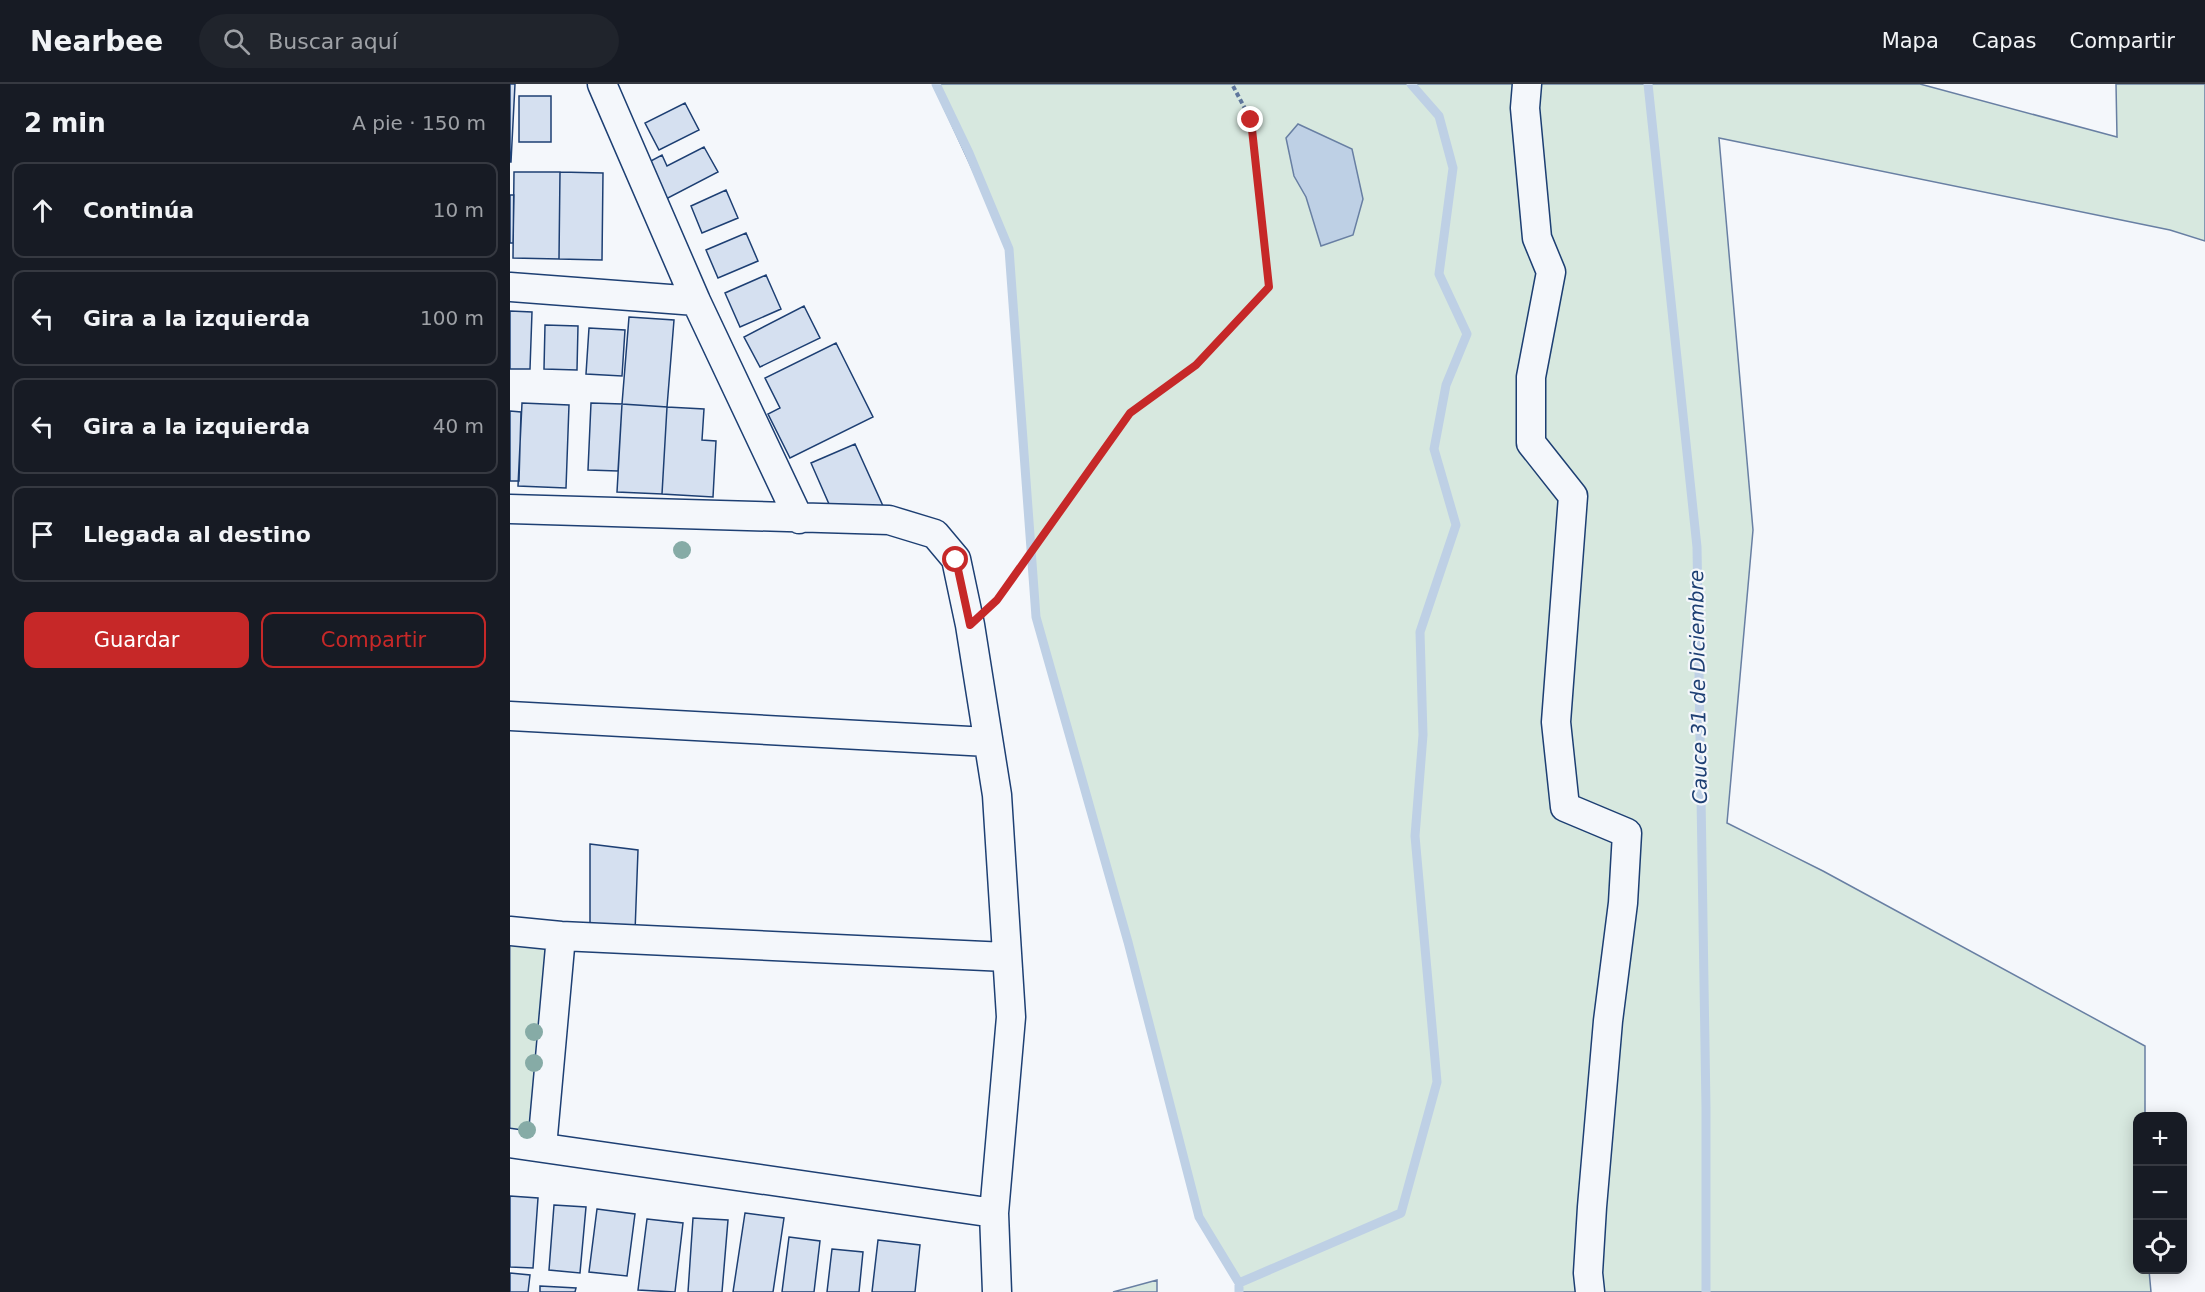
<!DOCTYPE html>
<html lang="es">
<head>
<meta charset="utf-8">
<style>
	body { margin:0; font-family:"DejaVu Sans",sans-serif; background:#20242c; color:#f1f3f6 }
	.controls { position:absolute; right:18px; bottom:18px; display:grid; overflow:hidden; border-radius:12px; box-shadow:0 3px 15px #0003 }
	.controls button { width:54px; height:54px; display:grid; place-items:center; padding:0; border:0; border-bottom:2px solid #363941; background:#171b24; color:#f1f3f6; font:30px sans-serif }
	.stop { position:absolute; width:18px; height:18px; margin:-14px; border:4px solid #c62828; border-radius:50%; background:#fff }
	.stop.end { background:#c62828; border-color:#fff; box-shadow:0 2px 6px #0008 }
	.list { margin:0; padding:0; list-style:none }
	h2 { display:flex; justify-content:space-between; align-items:center; height:78px; margin:0; padding:0 24px; font-size:26px }
	h2 small { font-size:20px; font-weight:400; color:#9ea1a6 }
	.list li { display:grid; grid-template-columns:39px 1fr auto; gap:18px; align-items:center; box-sizing:border-box; height:96px; margin:0 12px 12px; padding:0 12px; border:2px solid #363941; border-radius:12px }
	.list b { display:block; font-size:22px; white-space:nowrap }
	.list em { font-size:20px; font-style:normal; color:#9ea1a6 }
	.actions { display:flex; gap:12px; padding:18px 24px }
	.actions a { flex:1; padding:14px 0; border:2px solid #c62828; border-radius:12px; text-align:center; font-size:21px; color:#c62828 }
	.actions .main { background:#c62828; color:#fff }
	.icon { flex:none; width:33px; height:33px; fill:none; stroke:currentColor; stroke-width:2; stroke-linecap:round; stroke-linejoin:round }
	.map { position:relative; flex:none; width:1695px; height:1208px; overflow:hidden }
	header { display:flex; align-items:center; gap:36px; box-sizing:border-box; height:84px; padding:0 30px; background:#171b24; border-bottom:2px solid #363941 }
	header strong { font-size:28px }
	nav { display:flex; gap:33px; margin-inline-start:auto; font-size:21px }
	.search { width:420px; height:54px; background:#20242c; display:flex; align-items:center; gap:15px; box-sizing:border-box; padding:0 21px; border-radius:33px; color:#9ea1a6; font-size:22px }
	main { display:flex }
	aside { flex:1; background:#171b24 }
	.map>svg:first-child { display:block }
</style>
</head>
<body>
<header>
<strong>Nearbee</strong>
<div class="search"><svg class="icon" aria-label="search" viewBox="0 0 24 24"><circle cx="10" cy="10" r="6"/><path d="M15 15l6 6"/></svg>Buscar aquí</div>
<nav><a>Mapa</a><a>Capas</a><a>Compartir</a></nav>
</header>
<main>
<aside>
<h2>2 min<small>A pie · 150 m</small></h2>
<ul class="list">
<li><svg class="icon" aria-label="ahead" viewBox="0 0 24 24"><path d="M12 20V5M6 11l6-6 6 6"/></svg><div><b>Continúa</b></div><em>10 m</em></li>
<li><svg class="icon" aria-label="left" viewBox="0 0 24 24"><path d="M17 20v-9H6M10 6l-5 5 5 5"/></svg><div><b>Gira a la izquierda</b></div><em>100 m</em></li>
<li><svg class="icon" aria-label="left" viewBox="0 0 24 24"><path d="M17 20v-9H6M10 6l-5 5 5 5"/></svg><div><b>Gira a la izquierda</b></div><em>40 m</em></li>
<li><svg class="icon" aria-label="arrive" viewBox="0 0 24 24"><path d="M6 21V4h12l-3 4 3 4H6"/></svg><div><b>Llegada al destino</b></div></li>
</ul>
<div class="actions"><a class="main">Guardar</a><a>Compartir</a></div>
</aside>
<div class="map">
<svg width="1695" height="1208" viewBox="0 0 1695 1208">
	<rect width="100%" height="100%" fill="#f4f7fb"/>
	<path fill="#d7e8df" stroke="#687fa3" stroke-width="1.5" d="M423,0H1410L1607,53L1606,0H1695V157L1660,146L1209,54L1243,446L1217,739L1313,787L1635,962V1032H1628V1186H1639L1641,1208H729V1199L689,1133L618,858L526,533L499,165Z
		M0,847L51,852L32,1063L0,1059Z
		M647,1196V1208H603Z"/>
	<path fill="#bed0e5" stroke="#687fa3" stroke-width="1.5" d="M788,40L842,65L853,115L843,151L811,162L796,113L784,92L776,54Z"/>
	<g fill="none" stroke-linecap="round" stroke-linejoin="round">
		<path stroke="#bed0e5" stroke-width="9" d="M426,0L459,69L499,165L526,533L618,858L689,1133L729,1199
			M1138,0L1187,463L1196,1024V1208
			M729,1208V1199L891,1129L927,998L905,752L913,651L910,548L946,441L924,365L936,301L957,250L929,190L943,84L929,32L901,0"/>
	</g>
	<path fill="#d5e0f0" stroke="#1d3f73" stroke-width="1.5" d="M0,0H5L1,78H0Z
		M9,12H41V58H9Z
		M175,19L189,46L149,66L135,39Z
		M194,63L208,88L156,115L137,79L152,71L157,82Z
		M4,88H50L49,175L3,174Z
		M50,88L93,89L92,176L49,175Z
		M216,106L228,134L192,149L181,122Z
		M0,111H4L3,159H0Z
		M236,149L248,177L208,194L196,166Z
		M256,191L271,225L230,243L215,209Z
		M294,222L310,254L250,283L234,253Z
		M0,227L22,228L20,285H0Z
		M119,233L164,236L157,323L112,320Z
		M35,241L68,242L67,286L34,285Z
		M79,244L115,246L112,292L76,290Z
		M326,259L363,333L280,374L258,330L270,324L255,294Z
		M12,319L59,321L56,404L8,402Z
		M81,319L112,320L108,387L78,386Z
		M112,320L157,323L152,410L107,408Z
		M157,323L194,325L192,356L206,357L203,413L152,410Z
		M0,327L11,328L9,397H0Z
		M345,360L373,422L319,420L301,379Z
		M80,760L128,766L125,848L80,842Z
		M0,1112L28,1114L23,1184L0,1183Z
		M44,1121L76,1123L70,1189L39,1186Z
		M87,1125L125,1130L117,1192L79,1188Z
		M235,1129L274,1134L263,1208H223Z
		M183,1134L218,1136L212,1208H178Z
		M137,1135L173,1139L165,1208L128,1206Z
		M279,1153L310,1157L304,1208H272Z
		M368,1156L410,1161L405,1208H362Z
		M322,1165L353,1168L349,1208H317Z
		M0,1189L20,1191L18,1208H0Z
		M30,1202L66,1204L65,1208H30Z"/>
	<g fill="none" stroke-linecap="round" stroke-linejoin="round">
		<g stroke="#1d3f73" stroke-width="31">
			<path id="street" d="M92,0L186,217L289,435
				M1017,0L1015,24L1027,154L1041,188L1021,293V359L1063,412L1046,638L1055,723L1117,749L1113,819L1098,937L1082,1123L1078,1189L1080,1208
				M0,203L186,217
				M0,425L379,436L425,450L446,475L460,541L487,711L501,933L484,1129L487,1208
				M0,632L478,658
				M0,847L51,852L496,873
				M0,1059L484,1129
				M32,1063L51,852"/>
		</g>
		<path stroke="#5e769c" stroke-width="4" stroke-dasharray="4.5 3" stroke-linecap="butt" d="M485,518L620,329L686,281L759,203L741,36L722,0"/>
		<use href="#street" stroke="#f4f7fb" stroke-width="28"/>
	</g>
	<g fill="#86aba6">
		<circle cx="172" cy="466" r="9"/>
		<circle cx="24" cy="948" r="9"/>
		<circle cx="24" cy="979" r="9"/>
		<circle cx="17" cy="1046" r="9"/>
	</g>
	<g fill="none" stroke-linecap="round" stroke-linejoin="round">
		<path stroke="#c62828" stroke-width="8" d="M446,476L460,541L487,516L620,329L686,281L759,203L741,36"/>
	</g>
	<g text-anchor="middle" stroke-width="4.5" stroke-linejoin="round" paint-order="stroke">
		<g font-size="20" font-style="italic" fill="#1d3f73" stroke="#f4f7fb">
			<text transform="translate(1188 603) rotate(-91)" y="7">Cauce 31 de Diciembre</text>
		</g>
	</g>
</svg>
<div class="controls">
<button>+</button>
<button>−</button>
<button><svg class="icon" aria-label="locate" viewBox="0 0 24 24"><circle cx="12" cy="12" r="6"/><path d="M12 2v4M12 18v4M2 12h4M18 12h4"/></svg></button>
</div>
<div class="stop" style="left:446px;top:476px"></div>
<div class="stop end" style="left:741px;top:36px"></div>
</div>
</main>
</body>
</html>
